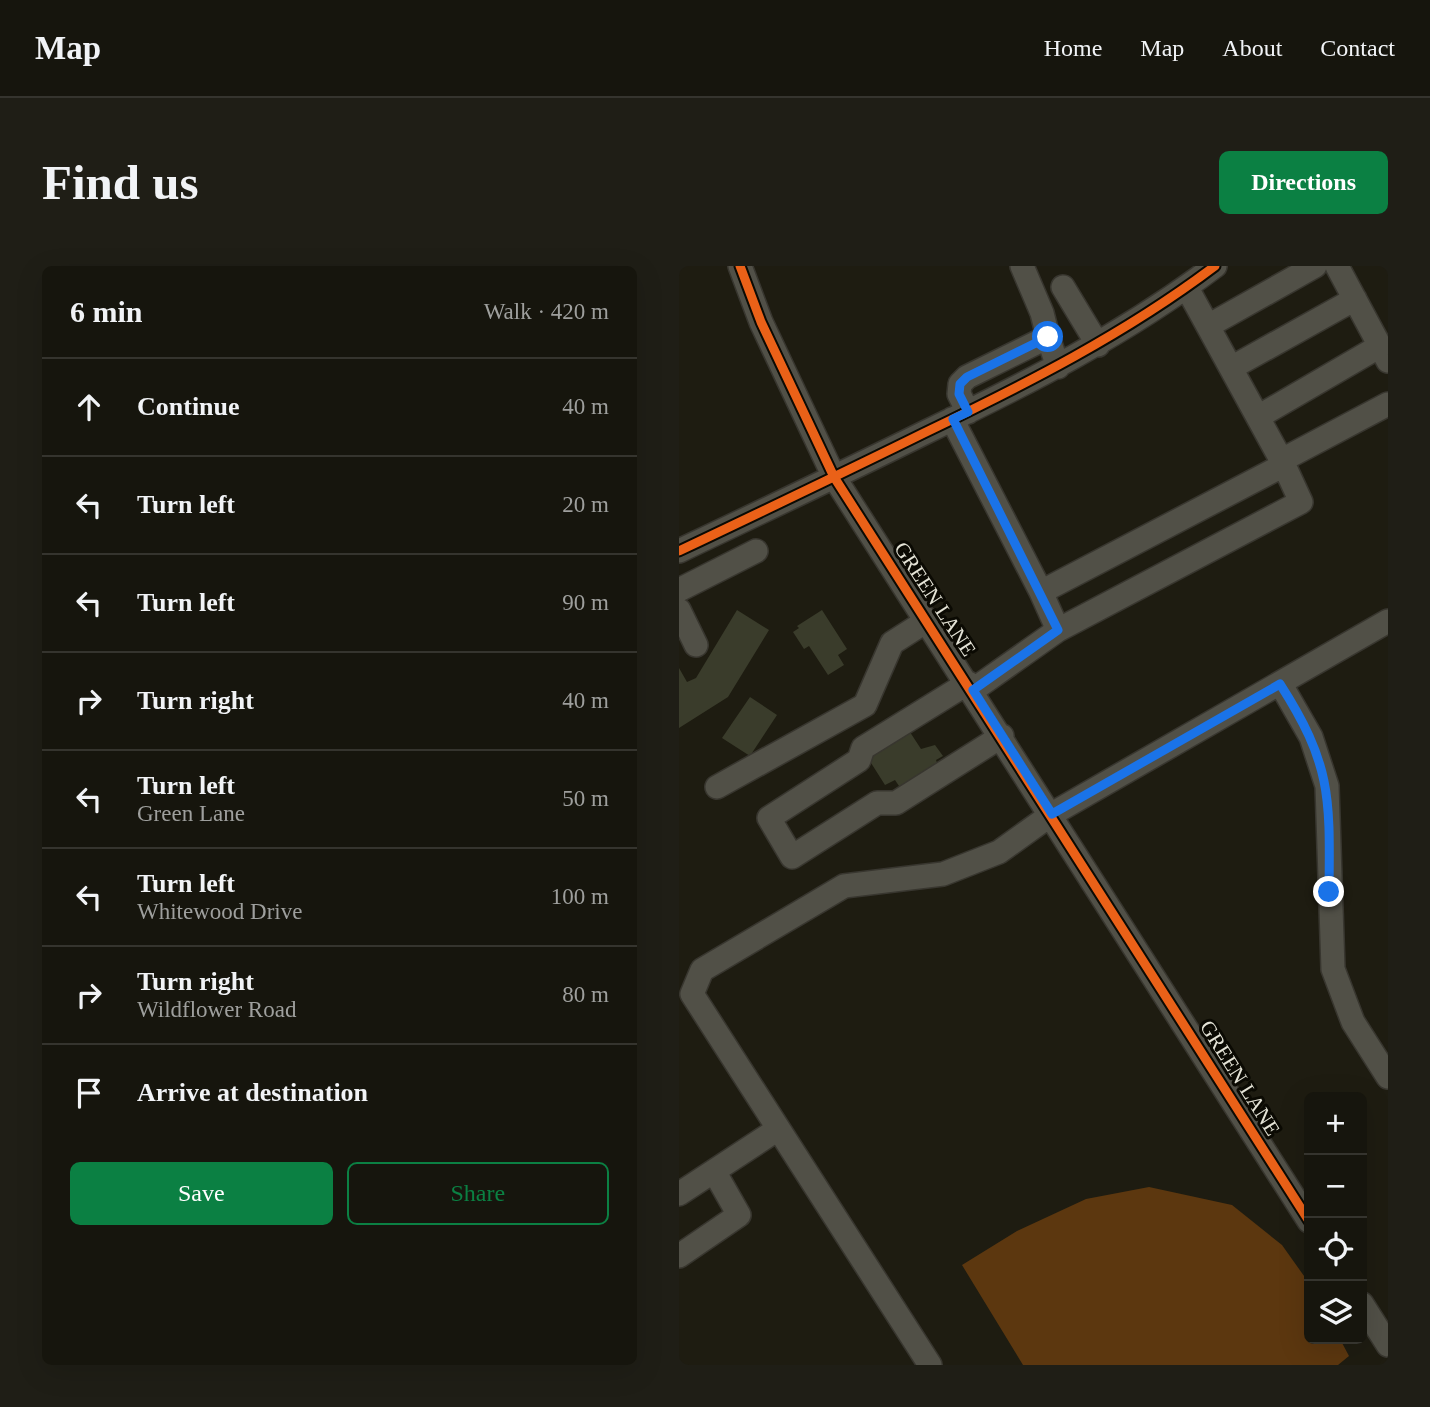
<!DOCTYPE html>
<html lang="en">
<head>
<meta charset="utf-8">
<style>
	body { margin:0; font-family:Georgia,serif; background:#1f1e16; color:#f1f3f6 }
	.controls { position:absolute; right:21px; bottom:21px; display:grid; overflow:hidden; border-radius:10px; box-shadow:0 7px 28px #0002 }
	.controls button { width:63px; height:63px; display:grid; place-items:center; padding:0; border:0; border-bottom:2px solid #35342e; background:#16150d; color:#f1f3f6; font:35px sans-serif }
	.stop { position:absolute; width:21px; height:21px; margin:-16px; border:5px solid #1a73e8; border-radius:50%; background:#fff }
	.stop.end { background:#1a73e8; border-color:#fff; box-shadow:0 2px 7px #0008 }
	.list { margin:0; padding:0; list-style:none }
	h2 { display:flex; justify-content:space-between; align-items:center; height:91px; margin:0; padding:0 28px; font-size:30px }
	h2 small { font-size:23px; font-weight:400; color:#9e9f9d }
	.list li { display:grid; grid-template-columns:46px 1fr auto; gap:21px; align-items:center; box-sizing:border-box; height:98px; padding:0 28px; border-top:2px solid #35342e }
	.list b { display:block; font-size:26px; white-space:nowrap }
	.list p { margin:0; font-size:23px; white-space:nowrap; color:#9e9f9d }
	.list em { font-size:23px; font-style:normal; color:#9e9f9d }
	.actions { display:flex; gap:14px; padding:21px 28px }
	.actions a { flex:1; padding:16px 0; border:2px solid #0b8043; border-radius:10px; text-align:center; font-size:24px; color:#0b8043 }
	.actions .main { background:#0b8043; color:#fff }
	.icon { flex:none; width:38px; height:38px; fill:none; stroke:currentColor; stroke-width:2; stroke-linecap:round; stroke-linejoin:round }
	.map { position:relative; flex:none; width:709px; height:1099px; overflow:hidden; border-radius:10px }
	header { display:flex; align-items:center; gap:42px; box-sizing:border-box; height:98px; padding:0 35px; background:#16150d; border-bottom:2px solid #35342e }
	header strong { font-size:33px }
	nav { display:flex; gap:38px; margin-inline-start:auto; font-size:24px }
	.intro { display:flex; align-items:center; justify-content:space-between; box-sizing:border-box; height:168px; padding:0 42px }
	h1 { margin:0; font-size:49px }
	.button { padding:18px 32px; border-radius:10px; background:#0b8043; color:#fff; font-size:24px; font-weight:700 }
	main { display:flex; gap:42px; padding:0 42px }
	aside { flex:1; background:#16150d; border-radius:10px; box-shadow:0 7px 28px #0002 }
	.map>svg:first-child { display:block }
</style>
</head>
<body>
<header>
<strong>Map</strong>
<nav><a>Home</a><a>Map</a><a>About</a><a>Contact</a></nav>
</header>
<div class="intro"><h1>Find us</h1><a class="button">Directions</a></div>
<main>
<aside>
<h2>6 min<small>Walk · 420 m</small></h2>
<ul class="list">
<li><svg class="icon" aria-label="ahead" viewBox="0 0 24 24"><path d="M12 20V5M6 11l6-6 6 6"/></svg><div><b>Continue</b></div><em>40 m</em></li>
<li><svg class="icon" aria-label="left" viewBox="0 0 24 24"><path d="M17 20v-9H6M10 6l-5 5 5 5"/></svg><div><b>Turn left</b></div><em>20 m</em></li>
<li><svg class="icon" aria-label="left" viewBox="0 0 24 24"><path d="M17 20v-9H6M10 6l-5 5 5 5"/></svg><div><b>Turn left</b></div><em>90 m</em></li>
<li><svg class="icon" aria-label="right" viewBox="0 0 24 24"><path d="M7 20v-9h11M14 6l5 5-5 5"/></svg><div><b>Turn right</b></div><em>40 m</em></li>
<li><svg class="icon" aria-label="left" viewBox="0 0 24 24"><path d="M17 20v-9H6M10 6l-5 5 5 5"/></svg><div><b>Turn left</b><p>Green Lane</p></div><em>50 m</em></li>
<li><svg class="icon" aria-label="left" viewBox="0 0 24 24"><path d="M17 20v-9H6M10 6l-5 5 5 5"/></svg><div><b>Turn left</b><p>Whitewood Drive</p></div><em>100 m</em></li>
<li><svg class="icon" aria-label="right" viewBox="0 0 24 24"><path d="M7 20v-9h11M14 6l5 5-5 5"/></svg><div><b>Turn right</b><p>Wildflower Road</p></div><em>80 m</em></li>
<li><svg class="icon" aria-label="arrive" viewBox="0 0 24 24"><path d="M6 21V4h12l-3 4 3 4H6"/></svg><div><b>Arrive at destination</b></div></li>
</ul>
<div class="actions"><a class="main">Save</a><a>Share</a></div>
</aside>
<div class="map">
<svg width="709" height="1099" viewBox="0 0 709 1099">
	<rect width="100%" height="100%" fill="#1e1c11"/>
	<path fill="#5c370f" d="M470,921L553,939L603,979L630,1017V1073H661L670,1090L659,1099H344L283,999L338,965L407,933Z"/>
	<path fill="#3a3c2b" d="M58,344L90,364L49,431L0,462V402L8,416L17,412Z
		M143,344L168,383L159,389L165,399L149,409L130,380L125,383L114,366L120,362L118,360Z
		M71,431L98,449L71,490L43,472Z
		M229,463L242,483L256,479L264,490L257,494L259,499L222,523L216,514L206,519L187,489Z"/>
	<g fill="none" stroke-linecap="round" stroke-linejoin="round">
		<g stroke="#38362f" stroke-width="26">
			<path id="minor" d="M61,0L82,56L155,211L630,955
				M343,0L363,47L369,71
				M658,0L709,95
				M384,21L419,79
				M529,60L636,0
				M552,102L676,33
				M289,146L280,128L281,118L288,111L369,71L379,101
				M579,151L701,80
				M273,153L362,326L605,199L508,22
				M603,194L709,138
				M0,285C82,246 164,207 245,167C347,118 446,68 536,0
				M0,324L77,285
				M362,326L379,364L622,236L605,199
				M0,344L17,379
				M289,417L184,482L180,494L90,552L113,591L198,537H217L323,470
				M601,417L632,471L648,520L654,703L674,756L709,811
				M294,424L379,364
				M38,521L186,439L213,377L249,354
				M0,928L99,863
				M0,990L60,949L35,905
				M683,1038L709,1079
				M251,1099L13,728L23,704L165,620L264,608L320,586L373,548L709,355"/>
		</g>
		<use href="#minor" stroke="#515047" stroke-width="23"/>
		<g stroke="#0b0a03" stroke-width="13">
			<path id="cycleway" d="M61,0L82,56L155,211L630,955
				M0,285C82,246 164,207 245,167C347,118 446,68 536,0"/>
		</g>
		<use href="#cycleway" stroke="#ea6118" stroke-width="9"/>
	</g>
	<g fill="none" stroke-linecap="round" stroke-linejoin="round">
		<path stroke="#1a73e8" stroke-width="9" d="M369,71L288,111L281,118L280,128L289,146L274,153L379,364L294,424L373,548L601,418C653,499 651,532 650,626"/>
	</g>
	<g text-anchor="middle" stroke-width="6" stroke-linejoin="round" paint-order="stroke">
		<g font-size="21" fill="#e5e4d7" stroke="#0b0a03">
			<text transform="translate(256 333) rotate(57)" y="7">GREEN LANE</text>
			<text transform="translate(561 812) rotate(58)" y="7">GREEN LANE</text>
		</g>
	</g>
</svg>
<div class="controls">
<button>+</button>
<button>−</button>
<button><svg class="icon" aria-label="locate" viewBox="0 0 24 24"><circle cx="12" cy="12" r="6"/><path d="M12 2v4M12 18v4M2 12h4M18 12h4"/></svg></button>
<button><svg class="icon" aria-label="layers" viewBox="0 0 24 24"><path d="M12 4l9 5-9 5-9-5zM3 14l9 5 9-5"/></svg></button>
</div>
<div class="stop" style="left:369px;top:71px"></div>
<div class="stop end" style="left:650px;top:626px"></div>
</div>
</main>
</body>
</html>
